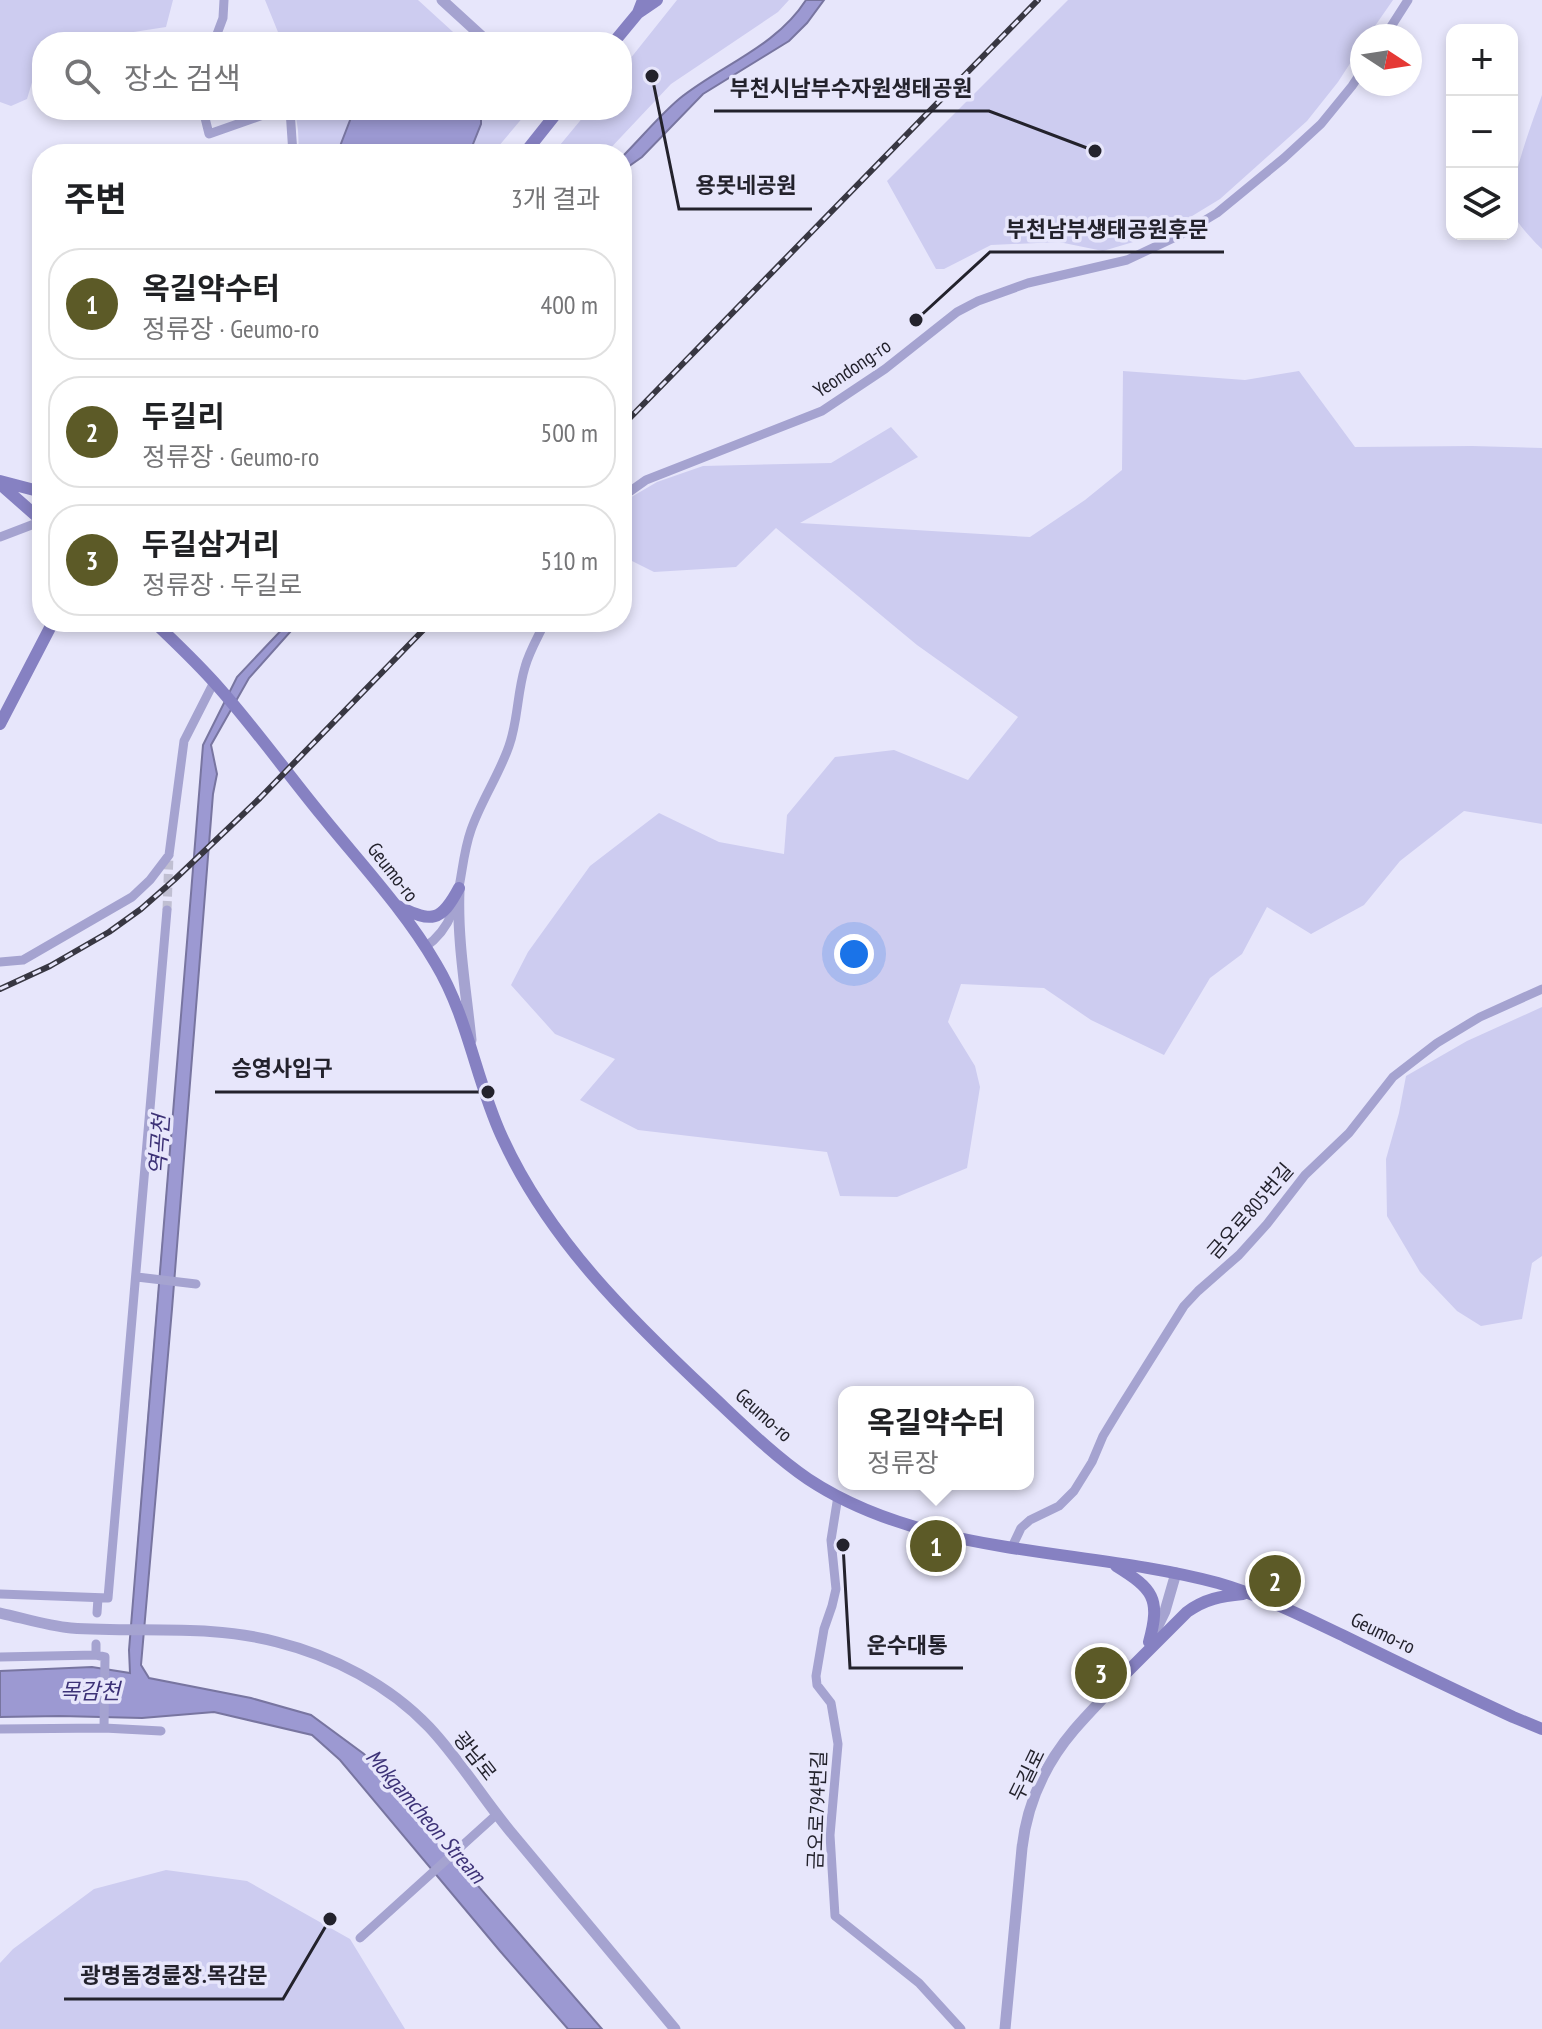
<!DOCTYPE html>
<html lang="ko">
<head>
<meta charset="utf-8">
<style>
	body { margin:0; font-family:"PT Sans Narrow","Noto Sans KR",sans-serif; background:#f6f6f6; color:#202124 }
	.controls { position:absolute; right:24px; top:24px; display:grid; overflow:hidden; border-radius:16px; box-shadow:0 4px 12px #0003 }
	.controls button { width:72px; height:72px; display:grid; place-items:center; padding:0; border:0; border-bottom:2px solid #e0e0e0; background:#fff; color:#202124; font:40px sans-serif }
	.compass { position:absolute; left:1350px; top:24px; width:72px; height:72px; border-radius:50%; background:#fff; box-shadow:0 4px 12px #0003; rotate:102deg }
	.you { position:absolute; left:854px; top:954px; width:28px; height:28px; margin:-20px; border:6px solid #fff; border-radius:50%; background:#1a73e8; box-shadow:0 0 0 12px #1a73e833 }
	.badge { display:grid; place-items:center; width:52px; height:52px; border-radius:50%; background:#5c5a27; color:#fff; font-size:26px; font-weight:700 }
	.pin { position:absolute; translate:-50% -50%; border:4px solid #fff; box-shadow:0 2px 8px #0006 }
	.popup { position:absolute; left:838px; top:1386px; width:196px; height:104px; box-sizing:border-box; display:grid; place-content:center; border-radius:16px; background:#fff; filter:drop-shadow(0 2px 6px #0005); font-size:26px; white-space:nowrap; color:#757577 }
	.popup b { font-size:30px; color:#202124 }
	.popup::after { content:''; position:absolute; left:50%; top:100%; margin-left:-16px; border:16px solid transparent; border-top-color:#fff }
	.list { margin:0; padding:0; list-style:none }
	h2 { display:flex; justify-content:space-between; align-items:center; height:104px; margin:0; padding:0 32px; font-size:34px }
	h2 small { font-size:26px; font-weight:400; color:#757577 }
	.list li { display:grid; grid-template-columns:52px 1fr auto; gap:24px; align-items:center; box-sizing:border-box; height:112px; margin:0 16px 16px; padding:0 16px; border:2px solid #e0e0e0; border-radius:32px }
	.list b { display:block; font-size:30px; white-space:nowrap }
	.list p { margin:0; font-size:26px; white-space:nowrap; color:#757577 }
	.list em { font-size:26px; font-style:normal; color:#757577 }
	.icon { flex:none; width:44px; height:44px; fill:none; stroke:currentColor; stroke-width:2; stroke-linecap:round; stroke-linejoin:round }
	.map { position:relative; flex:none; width:1542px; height:2029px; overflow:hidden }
	.search { position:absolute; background:#fff; box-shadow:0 4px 12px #0003; left:32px; top:32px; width:600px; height:88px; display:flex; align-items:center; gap:20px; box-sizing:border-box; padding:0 28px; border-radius:32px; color:#757577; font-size:30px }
	.panel { position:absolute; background:#fff; box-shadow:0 4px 12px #0003; left:32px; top:144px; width:600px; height:488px; border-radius:32px }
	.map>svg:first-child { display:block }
</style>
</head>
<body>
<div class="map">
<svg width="1542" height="2029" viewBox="0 0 1542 2029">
	<rect width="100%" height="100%" fill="#e7e6fb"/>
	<path fill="#cdccf0" d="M0,0H173L166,27L69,42H42V49L27,99L11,106L0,102Z
		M265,0H418L464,42H282Z
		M677,0H789L778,12L671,84L605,154H571L560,145L589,110H622V69Z
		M1068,0H1393L1368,36H1362V45L1338,82L1307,121L1220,199L1179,224L1140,240L1103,251L1059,242L991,245L944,269H936L887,181Z
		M1542,95V249C1534,242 1513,219 1512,210C1508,185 1533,120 1542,95Z
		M295,110H526L524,116L492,154H299L298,130Z
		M1123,371L1245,380L1299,371L1355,447L1472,446L1542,448V824L1464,811L1400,861L1364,905L1311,934L1267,907L1242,954L1210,978L1164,1055L1091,1020L1044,988L961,984L948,1022L975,1066L980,1087L967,1168L897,1197L840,1196L827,1152L638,1130L580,1100L615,1059L555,1034L511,985L528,952L590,866L659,813L719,842L784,854L787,815L835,757L894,750L968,780L1018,717L917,645L776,528L736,567L654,572L622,556V505L628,499L657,482L703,466L831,463L891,427L918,457L800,523L1030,537L1085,500L1122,470Z
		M1542,1007V1256L1532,1263L1522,1319L1481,1326L1457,1311L1420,1272L1387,1216L1386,1159L1399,1113L1406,1076L1467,1041Z
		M166,1870L247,1881L350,1939L405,2029H0V1963L13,1949L94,1889Z"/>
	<path fill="#9c99d2" stroke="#7875a0" stroke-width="2" d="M806,0H824L807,23L789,41L703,94L642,157L622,171V157C641,138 659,116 679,99C721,65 776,47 806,0Z
		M354,110H481V124L469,154H337Z
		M289,622H299L249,678L211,745L217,774L213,794L172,1309L141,1665L149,1678L251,1698L311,1715L364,1754L602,2029H568L500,1951L340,1760L312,1735L214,1712L142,1718L60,1716L0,1717V1671L92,1667L130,1673L129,1650C152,1349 179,1047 203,745L237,677Z"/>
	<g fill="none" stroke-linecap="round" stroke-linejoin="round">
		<path stroke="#c0bfd2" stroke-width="9" stroke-dasharray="9 4.5" stroke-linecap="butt" d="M167,910L169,855"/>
		<path stroke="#a5a3d0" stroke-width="9" d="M1385,36L1408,0
			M214,42L223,18L224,0
			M203,110L209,134L277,110
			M290,110L293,154
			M622,497L646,480L822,411L885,369L957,312L978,301L1028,283L1127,260L1182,234L1217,213L1284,158L1321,124L1352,86L1362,71
			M0,537L42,521
			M425,947C466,919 456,872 471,830C481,801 499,775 509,746C518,721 517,693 525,667C529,652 538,637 545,622
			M0,962L23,960L132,897L150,880L169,855L184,741L214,682
			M137,1277L196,1284
			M838,1496L831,1540L836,1589L832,1606L824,1629L816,1676L817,1685L831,1703L838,1744L830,1835L835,1916L919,1983L961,2029
			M1012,1547L1021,1528L1030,1520L1059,1506L1074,1491L1092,1462L1103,1436L1120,1408L1184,1306L1198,1291L1239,1255L1267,1224L1305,1175L1349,1133L1393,1077L1437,1043L1480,1017L1542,989
			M0,1594L108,1598L167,910
			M97,1613L98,1598
			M96,1644V1655L105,1657L104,1728
			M0,1657L96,1655
			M0,1729L104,1728L161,1731
			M360,1938L496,1815"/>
		<path stroke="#a5a3d0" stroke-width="11" d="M442,0L488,42
			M459,890C457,940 466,990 471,1040
			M0,1613C23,1618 48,1626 71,1628C139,1633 211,1624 277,1642C333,1656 389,1685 429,1727C461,1761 485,1802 515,1837C568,1901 621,1965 675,2029
			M1153,1636L1165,1611L1176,1573
			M1005,2029L1022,1848C1027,1804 1045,1764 1074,1730C1092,1709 1111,1691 1129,1670"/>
		<path stroke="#8681c2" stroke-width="12" d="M638,13L657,0
			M614,42L638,13L643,0
			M524,154L559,110
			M0,481L42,492
			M0,484L42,521
			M154,622C174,641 194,660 213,681C252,724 286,772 323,817C362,865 405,911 436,964C468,1017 476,1081 502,1137C549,1240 629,1318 710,1394C741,1423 773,1455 808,1479C927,1558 1084,1547 1218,1583C1263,1596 1304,1617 1346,1637C1401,1664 1457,1691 1513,1717L1542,1729
			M0,724L53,622
			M398,906C432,923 441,922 459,888
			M1116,1566C1153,1589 1161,1598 1149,1642
			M1124,1675L1187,1612C1205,1599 1221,1596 1243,1594"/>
		<g stroke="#383742" stroke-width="6">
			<path id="rail" d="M622,426L1038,0
				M0,989L50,966L109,932L141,909L174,880L260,798L431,622"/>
		</g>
		<use href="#rail" stroke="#e7e6fb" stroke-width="3" stroke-dasharray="9" stroke-linecap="butt"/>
	</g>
	<g text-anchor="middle" stroke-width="7" stroke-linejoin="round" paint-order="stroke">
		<g font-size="20" fill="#23222c" stroke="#e7e6fb">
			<text transform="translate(852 368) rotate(-34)" y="7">Yeondong-ro</text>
			<text transform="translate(393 872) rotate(52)" y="7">Geumo-ro</text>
			<text transform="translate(1250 1211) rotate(-49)" y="7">금오로805번길</text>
			<text transform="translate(764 1415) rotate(42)" y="7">Geumo-ro</text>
			<text transform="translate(1383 1633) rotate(26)" y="7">Geumo-ro</text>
			<text transform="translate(475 1756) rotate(52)" y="7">광남로</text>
			<text transform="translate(1027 1775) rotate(-64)" y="7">두길로</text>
			<text transform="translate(817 1810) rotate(-88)" y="7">금오로794번길</text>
		</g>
		<g font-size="22" font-style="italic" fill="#3d3277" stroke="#e7e6fb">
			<text transform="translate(159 1145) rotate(-86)" y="8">역곡천</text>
			<text x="90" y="1699">목감천</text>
			<text transform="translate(426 1816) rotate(49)" y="8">Mokgamcheon Stream</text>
		</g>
	</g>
	<path fill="none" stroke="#23222c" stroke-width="3" d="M1095 151L989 111H714M652 76L679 209H812M916 320L990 252H1224M488 1092L348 1092H215M843 1545L850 1668H963M330 1919L283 1999H64"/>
	<g fill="#23222c" stroke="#e7e6fb" stroke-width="3">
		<circle cx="1095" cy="151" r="8"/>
		<circle cx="652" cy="76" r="8"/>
		<circle cx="916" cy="320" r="8"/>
		<circle cx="488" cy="1092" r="8"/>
		<circle cx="843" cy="1545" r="8"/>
		<circle cx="330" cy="1919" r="8"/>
	</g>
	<g font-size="22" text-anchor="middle" font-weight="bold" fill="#23222c" stroke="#e7e6fb" stroke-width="7" stroke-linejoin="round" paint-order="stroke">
		<text x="851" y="96">부천시남부수자원생태공원</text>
		<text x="746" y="193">용못네공원</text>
		<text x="1107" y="237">부천남부생태공원후문</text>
		<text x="282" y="1076">승영사입구</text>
		<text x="907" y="1653">운수대통</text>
		<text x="174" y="1983">광명돔경륜장.목감문</text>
	</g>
</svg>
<div class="controls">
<button>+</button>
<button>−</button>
<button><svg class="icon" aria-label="layers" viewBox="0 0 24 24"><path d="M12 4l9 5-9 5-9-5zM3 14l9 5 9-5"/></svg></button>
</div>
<svg class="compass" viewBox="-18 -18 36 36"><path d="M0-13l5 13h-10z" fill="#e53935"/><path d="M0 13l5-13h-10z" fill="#757577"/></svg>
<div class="you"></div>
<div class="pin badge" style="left:936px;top:1546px">1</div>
<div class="popup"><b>옥길약수터</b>정류장</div>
<div class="pin badge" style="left:1275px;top:1581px">2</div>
<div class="pin badge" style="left:1101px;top:1673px">3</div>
<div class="search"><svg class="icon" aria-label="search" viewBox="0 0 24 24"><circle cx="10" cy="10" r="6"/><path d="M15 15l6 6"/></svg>장소 검색</div>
<section class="panel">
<h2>주변<small>3개 결과</small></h2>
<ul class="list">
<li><span class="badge">1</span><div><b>옥길약수터</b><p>정류장 · Geumo-ro</p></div><em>400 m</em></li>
<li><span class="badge">2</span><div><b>두길리</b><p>정류장 · Geumo-ro</p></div><em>500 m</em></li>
<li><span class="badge">3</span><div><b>두길삼거리</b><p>정류장 · 두길로</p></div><em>510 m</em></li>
</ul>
</section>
</div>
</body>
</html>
